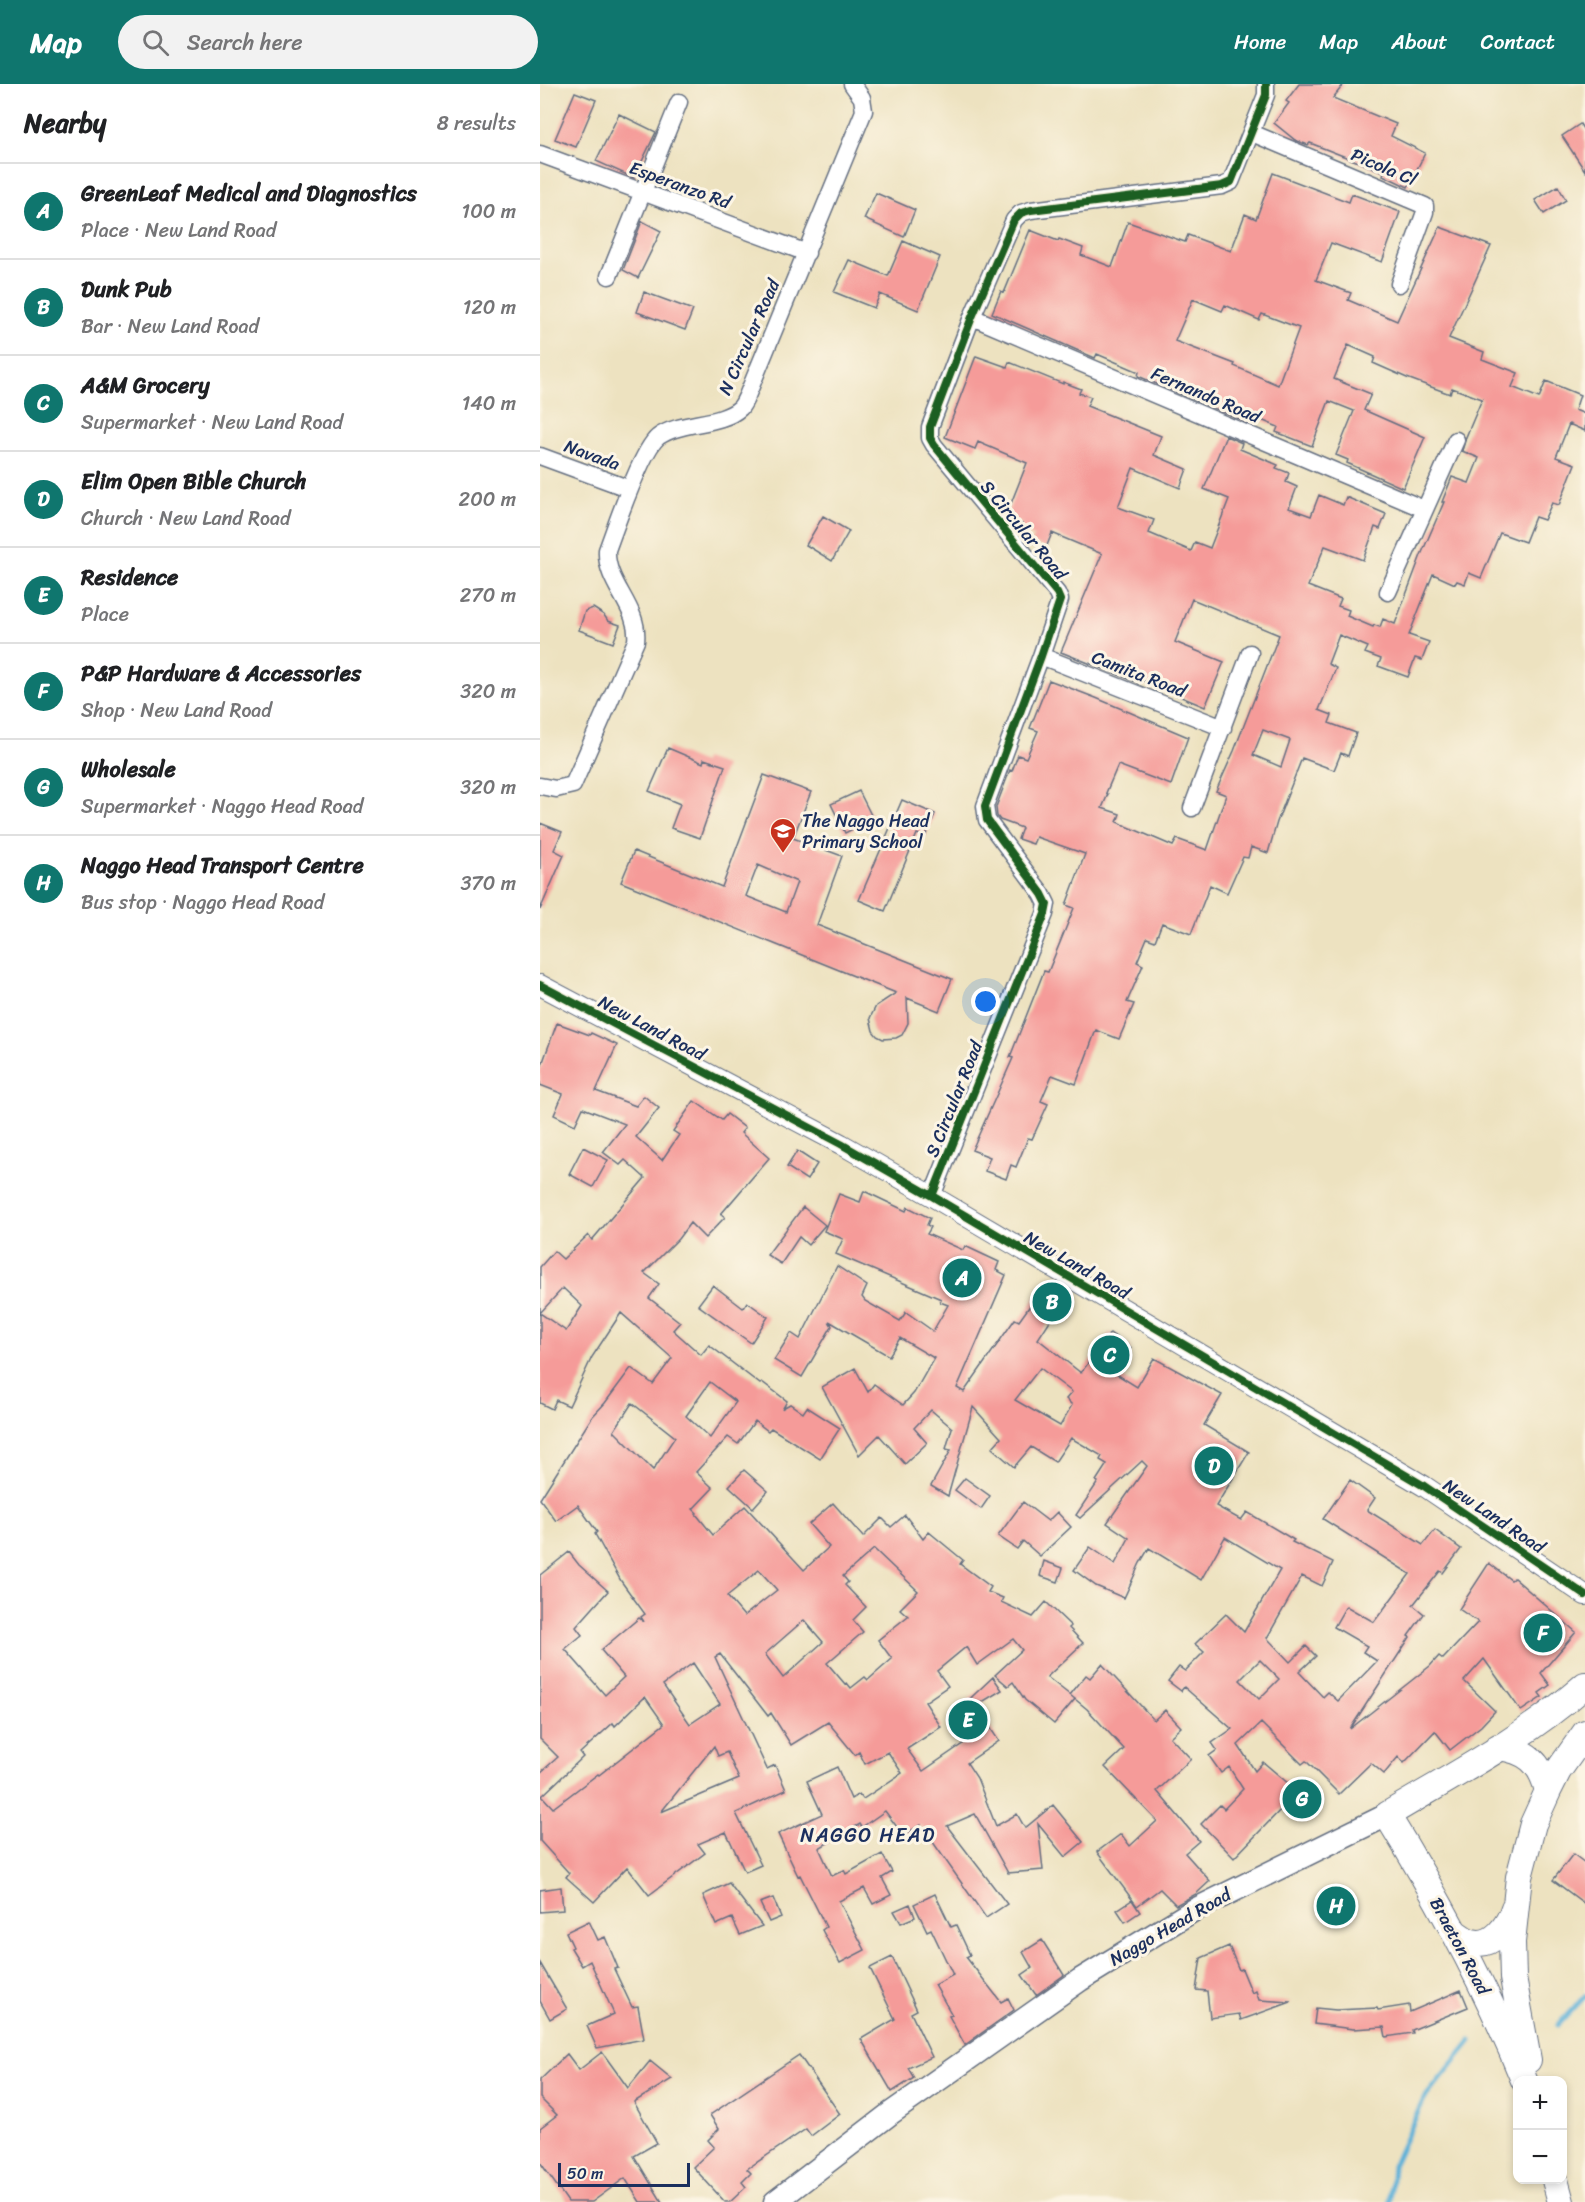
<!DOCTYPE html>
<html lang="en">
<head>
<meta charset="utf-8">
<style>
	body { margin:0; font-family:Sriracha,sans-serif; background:#f2f2f2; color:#202124 }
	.controls { position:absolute; right:18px; bottom:18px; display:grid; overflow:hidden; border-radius:12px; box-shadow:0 3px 9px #0003 }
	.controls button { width:54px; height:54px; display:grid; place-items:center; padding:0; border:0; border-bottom:2px solid #e0e0e0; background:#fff; color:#202124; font:30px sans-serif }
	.scale { position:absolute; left:18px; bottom:15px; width:132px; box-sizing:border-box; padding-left:6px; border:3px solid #1b2f5e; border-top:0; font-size:16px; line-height:21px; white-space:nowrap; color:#1b2f5e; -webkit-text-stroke:4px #fcf5e5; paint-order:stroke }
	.you { position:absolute; left:446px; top:918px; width:21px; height:21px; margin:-15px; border:4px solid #fff; border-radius:50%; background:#1a73e8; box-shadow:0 0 0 9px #1a73e833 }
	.badge { display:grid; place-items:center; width:39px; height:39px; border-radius:50%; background:#0f766e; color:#fff; font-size:20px; font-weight:700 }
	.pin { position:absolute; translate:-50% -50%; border:3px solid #fff; box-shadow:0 2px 6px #0006 }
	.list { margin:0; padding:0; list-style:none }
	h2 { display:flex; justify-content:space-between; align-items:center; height:78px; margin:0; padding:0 24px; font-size:26px }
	h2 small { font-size:20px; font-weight:400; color:#757577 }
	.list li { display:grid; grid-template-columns:39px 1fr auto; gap:18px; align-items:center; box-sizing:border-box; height:96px; padding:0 24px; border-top:2px solid #e0e0e0 }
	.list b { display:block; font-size:22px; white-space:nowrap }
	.list p { margin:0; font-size:20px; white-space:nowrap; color:#757577 }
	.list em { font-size:20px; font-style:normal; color:#757577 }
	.icon { flex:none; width:33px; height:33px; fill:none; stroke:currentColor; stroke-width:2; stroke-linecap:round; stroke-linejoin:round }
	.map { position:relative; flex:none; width:1045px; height:2118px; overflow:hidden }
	header { display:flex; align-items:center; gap:36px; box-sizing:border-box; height:84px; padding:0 30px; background:#0f766e; color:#fff }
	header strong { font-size:28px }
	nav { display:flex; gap:33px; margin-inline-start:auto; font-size:21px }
	.search { width:420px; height:54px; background:#f2f2f2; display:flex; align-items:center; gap:15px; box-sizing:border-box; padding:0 21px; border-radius:33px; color:#757577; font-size:22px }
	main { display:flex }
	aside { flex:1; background:#fff }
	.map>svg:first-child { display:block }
</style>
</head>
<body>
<header>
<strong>Map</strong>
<div class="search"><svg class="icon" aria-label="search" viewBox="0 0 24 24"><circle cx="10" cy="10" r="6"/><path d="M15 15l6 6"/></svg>Search here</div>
<nav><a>Home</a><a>Map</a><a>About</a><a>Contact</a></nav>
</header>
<main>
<aside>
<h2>Nearby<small>8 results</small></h2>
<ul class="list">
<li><span class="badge">A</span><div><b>GreenLeaf Medical and Diagnostics</b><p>Place · New Land Road</p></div><em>100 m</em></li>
<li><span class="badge">B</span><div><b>Dunk Pub</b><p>Bar · New Land Road</p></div><em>120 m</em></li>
<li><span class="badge">C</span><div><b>A&amp;M Grocery</b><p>Supermarket · New Land Road</p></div><em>140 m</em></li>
<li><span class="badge">D</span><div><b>Elim Open Bible Church</b><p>Church · New Land Road</p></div><em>200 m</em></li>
<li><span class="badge">E</span><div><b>Residence</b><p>Place</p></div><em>270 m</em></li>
<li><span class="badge">F</span><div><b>P&amp;P Hardware &amp; Accessories</b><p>Shop · New Land Road</p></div><em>320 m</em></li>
<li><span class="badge">G</span><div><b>Wholesale</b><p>Supermarket · Naggo Head Road</p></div><em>320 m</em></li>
<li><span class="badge">H</span><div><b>Naggo Head Transport Centre</b><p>Bus stop · Naggo Head Road</p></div><em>370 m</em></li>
</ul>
</aside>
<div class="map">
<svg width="1045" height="2118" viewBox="0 0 1045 2118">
	<rect width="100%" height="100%" fill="#fcf5e5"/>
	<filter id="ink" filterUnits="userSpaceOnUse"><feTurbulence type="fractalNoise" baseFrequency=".0167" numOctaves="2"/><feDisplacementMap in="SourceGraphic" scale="12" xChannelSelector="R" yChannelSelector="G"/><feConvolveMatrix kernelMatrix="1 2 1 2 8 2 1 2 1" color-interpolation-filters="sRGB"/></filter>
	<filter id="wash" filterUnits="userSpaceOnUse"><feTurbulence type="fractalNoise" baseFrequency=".008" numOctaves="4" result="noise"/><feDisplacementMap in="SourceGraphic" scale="24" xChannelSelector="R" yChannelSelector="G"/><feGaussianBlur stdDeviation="1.35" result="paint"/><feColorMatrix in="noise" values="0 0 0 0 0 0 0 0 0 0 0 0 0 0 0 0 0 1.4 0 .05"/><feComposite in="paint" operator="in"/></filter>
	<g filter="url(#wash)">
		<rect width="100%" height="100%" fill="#ede2c0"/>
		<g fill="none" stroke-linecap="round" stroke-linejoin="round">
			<path stroke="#5cb1d8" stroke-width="5" d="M1018,1941L1045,1912
				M850,2118L853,2082L884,2015L931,1957"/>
		</g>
		<g id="blocks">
			<path fill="#f59b99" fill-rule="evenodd" d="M759,0H804L793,14L856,40L851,52L885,69L868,103L843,91L844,88L770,59L768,61L755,56L734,39L749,19L746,17Z
				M35,8L56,16L36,63L15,55Z
				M79,30L116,48L94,94L56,77Z
				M1040,40L1045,48V87L1022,52Z
				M733,89L809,118L812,110L860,128L842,178L791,159L776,196L811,209L808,216L857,237L900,143L951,162L909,254L944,268L942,275L978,289L972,303L999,314L1006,297L1040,311L1035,326L1045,330V347L1029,340L1016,373L1035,380L1019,421L1012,419L1004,436L995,433L985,458L960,449L941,494L929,489L925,500L917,497L915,500L893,490L869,551L889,558L882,576L875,574L868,593L838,582L841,575L825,569L828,563L799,551L788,580L796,584L779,626L792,631L789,639L816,649L808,672L801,669L794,686L762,674L737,738L728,769L711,763L708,774L703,773L687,809L670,801L651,850L622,839L615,857L607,854L597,878L603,881L587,918L594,920L579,955L556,946L536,1000L512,991L501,1017L508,1020L492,1055L488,1054L476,1083L471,1081L466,1095L445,1087L450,1073L432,1066L473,974L470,973L504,887L508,888L534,824L526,821L545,770L496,753L493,760L478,755L482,744L460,736L457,732L456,723L470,686L472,687L478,671L486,674L498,647L490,644L509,596L556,614L648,653L631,701L578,681L566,709L568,710L562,724L580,730L577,738L633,762L637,755L667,766L686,711L676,707L694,667L739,551L652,515L635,558L684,578L665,623L601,596L599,599L521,568L562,470L512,449L506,464L492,458L494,452L480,446L482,440L466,432L487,379L438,358L435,365L405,353L436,272L467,283L469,278L523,300V298L541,305L539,309L551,313L547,322L621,352L614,371L647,385L640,404L593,384L578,423L614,436L609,449L651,467L655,458L670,464L689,415L664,405L686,352L702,359L700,365L738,381L736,384L749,389L746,398L757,403L749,424L771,432L779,411L803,421L806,413L846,430L840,445L835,443L823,476L785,462L768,502L801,515L798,522L809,526L807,532L833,543L834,541L840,543L843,535L855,540L881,471L904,418H902L912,393L929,399L939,374L922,367L926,353L942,315L912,304L910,310L867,294L833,279L835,273L808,261L794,295L831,310L824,326L885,353L863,404L807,379L808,376L796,371L814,327L789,317L772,362L736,348L738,343L714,333L711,340L598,292L599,288L557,270L555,274L452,229L461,207L464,209L490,146L518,157L519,155L543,164L541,171L572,183L588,138L645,158L648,151L691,167L705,130L716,135ZM653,215L682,227L685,221L719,236L722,230L759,244L738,301L694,282L695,280L635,257ZM723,646L750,656L741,683L713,671Z
				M1018,102L1026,116L1004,130L995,116Z
				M336,109L375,126L364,153L324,135Z
				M102,137L121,147L98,194L83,186Z
				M363,157L400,173L378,226L340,210L334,224L294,208L309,176L348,192Z
				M104,208L153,226L145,246L97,228Z
				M283,432L309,447L292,477L266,461Z
				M53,524L64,531L68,537L80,541L73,559L39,546L45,527Z
				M128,664L163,679L164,675L185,682L160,754L131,744L140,720L109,707Z
				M224,691L271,708L253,754L302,772L277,841L412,895L399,927L367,914L368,939L362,951L356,954L343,955L337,952L333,947L330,934L336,922L356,909L81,798L94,767L182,803ZM218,781L257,798L246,828L206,812Z
				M319,707L333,735L305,749L291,720Z
				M362,716L395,730L385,753L377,750L345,827L319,816Z
				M0,739L22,748L14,766L24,771L0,826Z
				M17,939L50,951L51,949L77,961L56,1007L96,1022L104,1012L119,1024L96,1053L122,1076L139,1051L133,1047L154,1017L182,1036L187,1030L205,1044L201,1049L229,1074L181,1130L185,1133L165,1154L150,1139L138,1155L104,1189L119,1200L109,1214L140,1238L133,1246L161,1271L169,1261L220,1300L222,1298L247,1317L243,1324L250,1320L263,1329L267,1323L300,1344L280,1375L231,1344L228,1347L215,1337L198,1360L188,1353L156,1388L173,1404L153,1425L157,1429L156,1430L173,1451L205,1422L264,1486L289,1463L269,1440L293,1419L323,1453L342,1434L351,1443L365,1431L383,1455L389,1448L423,1476L420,1480L451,1503L448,1508L463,1514L461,1518L493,1533L506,1518L531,1542L529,1544L543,1559L507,1593L535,1615L514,1640L485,1616L473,1598L468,1602L455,1591L482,1566L473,1555L437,1581L426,1563L397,1587L408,1602L385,1618L401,1643L367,1665L383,1687L449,1642L459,1657L427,1679L437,1694L456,1742L477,1730L485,1744L513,1721L543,1758L525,1773L498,1740L503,1786L468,1789L435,1730L407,1742L467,1820L446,1834L381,1741L363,1751L345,1727L322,1743L320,1740L279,1764L292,1792L304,1786L306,1790L342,1770L352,1788L342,1794L351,1811L333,1820L324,1804L299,1817L325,1866L300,1879L282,1846L286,1843L260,1791L258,1792L238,1750L282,1730L267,1697L297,1683L311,1715L319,1710L323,1715L362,1689L348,1668L325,1680L319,1668L315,1671L288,1638L251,1661L231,1629L228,1632L180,1570L175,1573L227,1685L235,1681L246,1706L196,1729L221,1781L205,1788L186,1748L158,1760L165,1769L109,1811L87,1783L54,1818L26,1793L29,1789L0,1757V1689L18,1673L0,1655V1491L29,1468L39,1481L68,1507L36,1543L42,1551L25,1565L65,1611L84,1593L61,1566L99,1534L104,1538L101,1533L105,1530L81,1497L55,1450L57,1448L38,1421L16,1437L0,1415L52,1333L65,1319L91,1284L113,1300L132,1274L81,1229L52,1273L29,1322L16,1316L12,1325L0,1319V1183L14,1167L23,1175L48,1151L52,1156L105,1094L85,1076L80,1081L63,1068L85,1040L43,1024L35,1041L14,1031L23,1010L0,1001V986ZM23,1204L42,1222L26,1247L0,1229ZM170,1298L196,1318L170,1354L146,1332ZM92,1319L135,1353L113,1386L74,1347ZM334,1465L378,1507L360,1525L368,1532L338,1556L352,1575L328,1596L325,1593L311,1604L307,1599L305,1600L287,1579L323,1548L313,1536L326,1523L305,1501L308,1498L303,1492ZM219,1486L237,1506L204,1532L187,1512ZM264,1536L283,1558L243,1594L225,1570ZM153,1579L180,1620L150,1640L123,1601ZM105,1613L124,1640L59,1691L58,1690L13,1724L2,1712L43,1673L40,1669L73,1639L75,1642ZM174,1662L178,1672L187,1668L199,1695L121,1728Z
				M43,1063L68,1076L53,1103L29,1090Z
				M257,1067L277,1080L267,1096L247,1083Z
				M324,1107L366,1127L368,1123L390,1134L387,1141L391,1143L387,1150L423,1166L425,1162L459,1178L456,1186L466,1191L417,1304L424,1308L475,1235L479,1237L504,1202L524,1215L498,1255L541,1289L570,1249L591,1264L573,1288L597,1303L614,1274L682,1311L664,1341L709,1368L676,1422L701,1436L707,1428L754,1456L752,1458L793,1478L782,1502L762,1492L727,1554L750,1578L766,1562L776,1572L759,1588L783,1613L788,1608L798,1617L837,1577L823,1568L827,1562L794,1543L806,1522L834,1538L870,1490L783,1435L810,1396L835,1414L827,1426L883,1461L895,1446L921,1465L903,1489L900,1487L873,1521L884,1530L868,1552L870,1553L810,1645L890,1582L899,1572L903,1575L938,1538L919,1525L949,1479L971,1496L974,1494L1036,1548L1001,1589L1010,1601L999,1609L1002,1613L981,1627L944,1575L924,1597L955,1627L941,1642L910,1666L895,1647L864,1679L858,1673L844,1690L831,1679L799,1710L766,1677L762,1680L721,1639L698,1661L715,1687L723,1678L776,1723L766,1735L747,1719L694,1774L661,1740L680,1721L684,1725L703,1705L689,1683L681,1689L669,1672L677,1666L672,1659L692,1645L644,1603L641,1607L628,1597L639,1583L645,1587L664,1568L655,1560L686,1530L704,1548L740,1486L685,1453L661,1496L609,1464L600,1479L584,1514L556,1502L534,1486L550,1463L575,1480L589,1454L567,1439L607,1382L602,1377L540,1434L536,1431L558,1398L556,1397L567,1380L560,1376L562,1372L531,1354L515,1378L491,1363L474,1383L452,1364L461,1354L433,1323L408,1412L391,1402L411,1366L406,1365L412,1344L391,1326L374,1344L387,1359L365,1380L339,1351L319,1371L282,1303L315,1284L328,1308L334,1300L363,1321L374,1309L394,1274L360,1254L349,1272L289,1237L292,1242L262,1293L234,1276L251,1249L260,1255L297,1182L327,1202L322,1213L325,1217L360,1237L366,1228L393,1247L408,1221L400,1218L401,1215L296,1170L303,1155L284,1147L299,1110L320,1118ZM500,1284L532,1308L526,1315L532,1321L520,1342L475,1316ZM720,1576L739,1595L719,1615L700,1596Z
				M263,1123L285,1141L268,1161L259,1153L241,1180L227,1171Z
				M173,1201L203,1224L207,1218L228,1233L211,1259L158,1221Z
				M204,1386L228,1407L213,1424L189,1402Z
				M425,1394L450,1412L441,1425L415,1406Z
				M483,1418L508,1437L517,1428L531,1443L500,1472L483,1457L477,1465L458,1452Z
				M504,1477L523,1484L518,1498L500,1492Z
				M562,1580L614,1636L625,1626L641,1643L630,1653L651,1675L617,1707L659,1757L645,1769L670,1797L656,1810L636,1821L620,1805L597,1822L557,1768L581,1750L590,1762L617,1737L565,1683L584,1665L547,1625L530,1611L546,1591L550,1594Z
				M453,1593L462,1606L424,1629L420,1624Z
				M1033,1770L1045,1779V1820L1013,1796Z
				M189,1799L222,1842L200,1851L192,1834L176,1841L163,1811Z
				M21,1803L23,1826L0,1828V1806Z
				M395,1810L411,1843L416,1841L430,1871L426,1873L461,1918L468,1914L474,1926L425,1961L409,1932L412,1931L395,1901L413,1891L391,1845L387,1847L374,1820Z
				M233,1814L241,1833L229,1838L220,1819Z
				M592,1816L600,1828L585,1838L577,1826Z
				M370,1820L375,1833L361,1839L354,1827Z
				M49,1837L58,1856L65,1853L78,1884L74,1885L92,1923L98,1922L104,1955L57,1964L47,1942L74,1930L50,1877L42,1882L31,1864L33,1863L26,1848Z
				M502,1856L524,1891L496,1911L482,1891L492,1884L483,1868Z
				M689,1862L699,1886L702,1885L712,1909L716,1907L719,1916L751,1918L701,1936L699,1930L670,1934L667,1907L656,1906L661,1874Z
				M352,1873L377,1926L371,1929L392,1973L368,1984L374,1994L352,2008L321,1955L355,1935L330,1884Z
				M0,1879L27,1925L10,1935L0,1917Z
				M921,1906L928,1923L872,1946L873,1949L846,1953L844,1943L813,1945L774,1940L776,1924L796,1926L837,1924L838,1926L869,1921L870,1928Z
				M62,1968L88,2004L110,1977L132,1995L94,2018L117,2059L94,2072L122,2118H100L85,2094L52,2118H28L0,2078V2044L17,2031L0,2014V1996L27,1970L39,1986Z
				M259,1971L300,2030L271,2052L266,2045L207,2085L211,2089L202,2098L206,2103L190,2118H185L153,2083L174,2063L168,2056L179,2045L170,2031Z"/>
		</g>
	</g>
	<g filter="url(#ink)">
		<use href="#blocks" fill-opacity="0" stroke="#646e80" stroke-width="1.5"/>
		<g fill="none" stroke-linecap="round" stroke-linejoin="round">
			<g stroke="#646e80" stroke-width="19">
				<path id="minor" d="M712,49L885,122V128L859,200
					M0,70L267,169
					M69,192L139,18
					M432,233L884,425
					M0,372L90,405
					M848,508L916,356
					M501,572L683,644
					M0,702L16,705L33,701L96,557C100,523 65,500 67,466C76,442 101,367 118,353C139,337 181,342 200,324C203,321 205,316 207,312L324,27L322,14L312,0
					M652,724L710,569
					M392,1112L505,830L507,820L502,810L447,736L445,722L501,572L520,516L517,509L394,361L390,354V343L432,233L474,136L481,129L491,126L682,102L691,98L726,11V0"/>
			</g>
			<g stroke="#646e80" stroke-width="22">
				<path id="tertiary" d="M0,901L301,1060L392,1112L884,1402L1045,1511"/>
			</g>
			<g stroke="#646e80" stroke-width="25">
				<path id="secondary" d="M235,2118L351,2029L540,1896L654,1826L847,1731"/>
			</g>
			<g stroke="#646e80" stroke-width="28">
				<path id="primary" d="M958,1663C987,1666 1001,1679 1008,1707
					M914,1848C919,1851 926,1857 932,1858C953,1864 969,1841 974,1824
					M988,1976L973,1894L972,1858L979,1793L993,1740L1008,1707L1018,1687L1045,1649
					M984,1996C947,1904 899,1816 847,1731C914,1691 986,1653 1045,1601
					M1015,2096L1021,2118"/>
			</g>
			<use href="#minor" stroke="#fff" stroke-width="16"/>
			<use href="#tertiary" stroke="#fff" stroke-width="20"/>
			<use href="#secondary" stroke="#fff" stroke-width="22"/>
			<use href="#primary" stroke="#fff" stroke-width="26"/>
			<g stroke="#fcf5e5" stroke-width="11">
				<path id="cycleway" d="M0,901L301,1060L392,1112L884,1402L1045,1511
					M392,1112L505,830L507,820L502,810L447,736L445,722L501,572L520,516L517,509L394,361L390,354V343L432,233L474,136L481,129L491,126L682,102L691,98L726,11V0"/>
			</g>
			<use href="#cycleway" stroke="#1b5e20" stroke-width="8"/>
		</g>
	</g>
	<defs>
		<g id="school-pin" transform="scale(1.35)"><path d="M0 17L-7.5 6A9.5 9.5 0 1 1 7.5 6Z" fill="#c8321e" stroke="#fcf5e5"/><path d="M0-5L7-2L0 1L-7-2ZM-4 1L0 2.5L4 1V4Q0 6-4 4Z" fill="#fff"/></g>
	</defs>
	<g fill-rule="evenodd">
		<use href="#school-pin" x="243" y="747"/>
	</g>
	<g text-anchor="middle" stroke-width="6" stroke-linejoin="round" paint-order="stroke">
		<g font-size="18" fill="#1b2f5e" stroke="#fcf5e5">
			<text transform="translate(844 83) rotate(23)" y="6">Picola Cl</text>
			<text transform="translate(140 101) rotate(20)" y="6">Esperanzo Rd</text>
			<text transform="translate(209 253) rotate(-66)" y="6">N Circular Road</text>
			<text transform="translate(666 311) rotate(23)" y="6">Fernando Road</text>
			<text transform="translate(52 371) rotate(20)" y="6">Navada</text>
			<text transform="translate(484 446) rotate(50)" y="6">S Circular Road</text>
			<text transform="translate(599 590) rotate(21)" y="6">Camita Road</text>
			<text transform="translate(112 944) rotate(28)" y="6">New Land Road</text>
			<text transform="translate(414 1015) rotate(-68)" y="6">S Circular Road</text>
			<text transform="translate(537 1181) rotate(30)" y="6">New Land Road</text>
			<text transform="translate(954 1432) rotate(34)" y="6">New Land Road</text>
			<text transform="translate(630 1843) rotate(-30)" y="6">Naggo Head Road</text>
			<text transform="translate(920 1862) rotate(62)" y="6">Braeton Road</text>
		</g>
		<g font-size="18" fill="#1b2f5e" stroke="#fcf5e5" text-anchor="start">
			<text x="262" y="743">The Naggo Head<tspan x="262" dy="21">Primary School</tspan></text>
		</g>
		<g font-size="20" letter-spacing="1.5" fill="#1b2f5e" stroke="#fcf5e5">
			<text x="328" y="1758">NAGGO HEAD</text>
		</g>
	</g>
</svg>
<div class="controls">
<button>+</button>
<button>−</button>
</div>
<div class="scale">50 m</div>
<div class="you"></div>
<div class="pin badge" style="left:422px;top:1194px">A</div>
<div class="pin badge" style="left:512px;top:1218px">B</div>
<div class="pin badge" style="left:570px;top:1271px">C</div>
<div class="pin badge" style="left:674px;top:1382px">D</div>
<div class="pin badge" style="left:428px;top:1636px">E</div>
<div class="pin badge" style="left:1003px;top:1549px">F</div>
<div class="pin badge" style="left:762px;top:1715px">G</div>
<div class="pin badge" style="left:796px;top:1822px">H</div>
</div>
</main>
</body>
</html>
